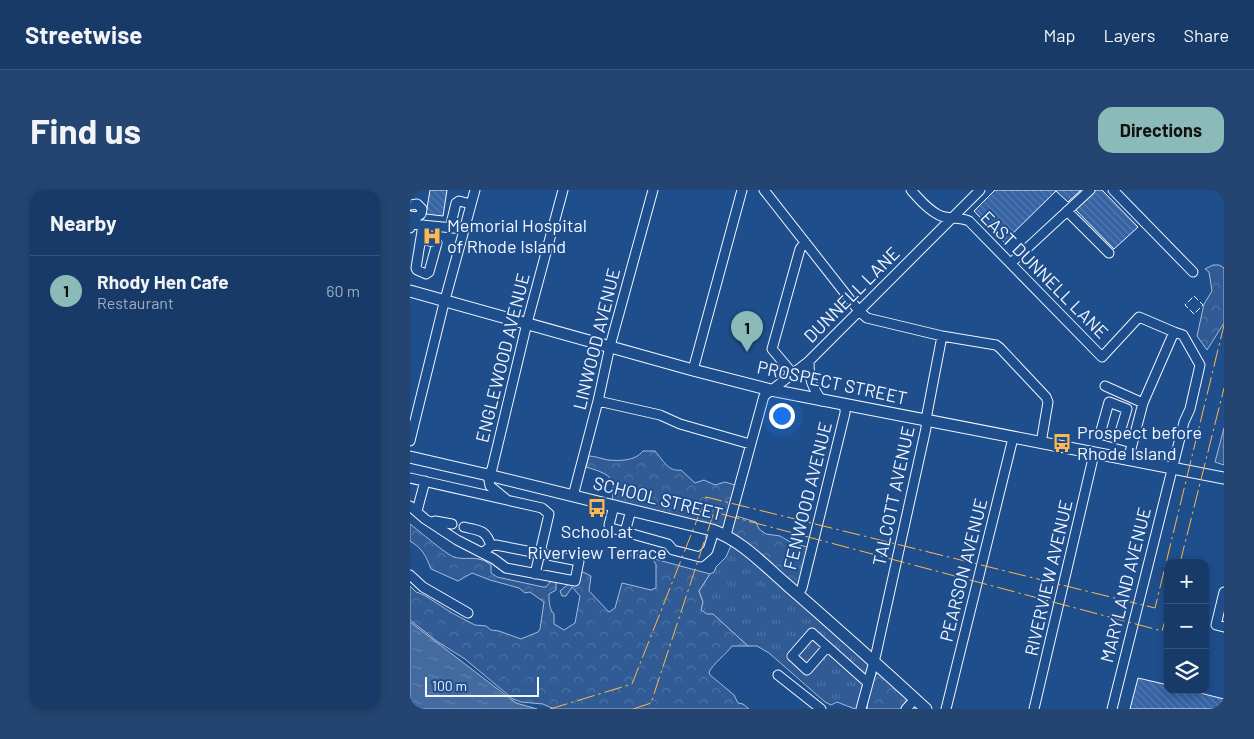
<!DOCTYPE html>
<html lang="en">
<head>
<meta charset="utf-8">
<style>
	body { margin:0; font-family:Barlow,sans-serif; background:#244571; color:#f1f3f6 }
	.controls { position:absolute; right:15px; bottom:15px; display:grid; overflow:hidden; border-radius:10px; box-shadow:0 2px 8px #0003 }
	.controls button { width:45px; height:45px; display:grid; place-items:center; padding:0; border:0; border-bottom:1px solid #36547d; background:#173a69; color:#f1f3f6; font:25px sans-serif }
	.scale { position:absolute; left:15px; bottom:12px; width:114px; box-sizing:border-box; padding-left:5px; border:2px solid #f2f6ff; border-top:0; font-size:14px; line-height:18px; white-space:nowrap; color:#f2f6ff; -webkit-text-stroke:4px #1f4e8c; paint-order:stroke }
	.you { position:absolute; left:371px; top:225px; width:18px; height:18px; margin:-12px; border:4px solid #fff; border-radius:50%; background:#1a73e8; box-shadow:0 0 0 8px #1a73e833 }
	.badge { display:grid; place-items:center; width:32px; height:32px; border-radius:50%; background:#8bbbb9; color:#111; font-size:16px; font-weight:700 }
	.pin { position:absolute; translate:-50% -41px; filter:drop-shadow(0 1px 2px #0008) }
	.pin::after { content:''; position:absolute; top:26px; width:18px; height:15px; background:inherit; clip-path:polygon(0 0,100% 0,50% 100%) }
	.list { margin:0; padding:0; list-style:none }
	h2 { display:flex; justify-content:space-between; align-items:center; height:65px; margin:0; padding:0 20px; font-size:21px }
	h2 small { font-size:16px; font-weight:400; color:#9eadc0 }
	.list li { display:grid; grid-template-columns:32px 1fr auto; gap:15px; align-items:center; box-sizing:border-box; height:70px; padding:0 20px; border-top:1px solid #36547d }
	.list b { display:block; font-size:19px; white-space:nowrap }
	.list p { margin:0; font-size:16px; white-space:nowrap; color:#9eadc0 }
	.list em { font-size:16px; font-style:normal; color:#9eadc0 }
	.icon { flex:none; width:28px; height:28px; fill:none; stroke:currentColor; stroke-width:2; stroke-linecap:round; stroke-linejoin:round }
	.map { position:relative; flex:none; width:814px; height:519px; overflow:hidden; border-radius:15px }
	header { display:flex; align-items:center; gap:30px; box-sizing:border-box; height:70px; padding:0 25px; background:#173a69; border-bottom:1px solid #36547d }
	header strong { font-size:24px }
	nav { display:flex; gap:28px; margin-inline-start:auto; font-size:18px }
	.intro { display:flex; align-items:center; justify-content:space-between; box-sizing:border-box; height:120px; padding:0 30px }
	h1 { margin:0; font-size:35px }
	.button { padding:12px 22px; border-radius:15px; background:#8bbbb9; color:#111; font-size:18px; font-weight:700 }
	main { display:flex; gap:30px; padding:0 30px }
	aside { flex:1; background:#173a69; border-radius:15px; box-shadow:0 2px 8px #0003 }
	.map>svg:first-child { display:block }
</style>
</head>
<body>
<header>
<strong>Streetwise</strong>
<nav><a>Map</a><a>Layers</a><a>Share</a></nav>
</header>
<div class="intro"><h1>Find us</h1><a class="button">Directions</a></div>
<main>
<aside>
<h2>Nearby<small></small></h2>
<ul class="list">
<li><span class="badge">1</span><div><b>Rhody Hen Cafe</b><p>Restaurant</p></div><em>60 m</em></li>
</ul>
</aside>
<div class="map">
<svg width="814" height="519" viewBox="0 0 814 519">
	<defs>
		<pattern id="forest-crowns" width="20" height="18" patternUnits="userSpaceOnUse" patternTransform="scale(1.25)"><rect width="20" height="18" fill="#305b95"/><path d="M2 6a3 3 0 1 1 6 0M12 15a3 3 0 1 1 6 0" fill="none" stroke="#4e73a5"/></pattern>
		<pattern id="park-tufts" width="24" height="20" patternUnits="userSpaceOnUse" patternTransform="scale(1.25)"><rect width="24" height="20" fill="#305b95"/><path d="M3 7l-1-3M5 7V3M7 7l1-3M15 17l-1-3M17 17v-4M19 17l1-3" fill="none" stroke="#4e73a5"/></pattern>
		<pattern id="water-ripples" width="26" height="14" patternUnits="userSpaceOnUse" patternTransform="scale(1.25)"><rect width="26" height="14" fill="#446ba0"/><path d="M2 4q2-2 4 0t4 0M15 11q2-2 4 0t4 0" fill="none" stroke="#5f81ae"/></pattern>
		<pattern id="building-back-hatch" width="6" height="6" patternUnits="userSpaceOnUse" patternTransform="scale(1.25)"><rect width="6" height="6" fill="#3563a3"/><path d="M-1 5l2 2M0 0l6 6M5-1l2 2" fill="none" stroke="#537ab1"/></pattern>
	</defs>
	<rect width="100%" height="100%" fill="#1f4e8c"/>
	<path fill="url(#forest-crowns)" stroke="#a8bbd7" d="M803,75H809L814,78V133L797,160L787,146L794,114L802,101L799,82L795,79Z
		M233,261H245C253,270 258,282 271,280L285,293L294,290L305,295L315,292L331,297L326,326L346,332L349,339L356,344L370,346L382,353L405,359L394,404L328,353L201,316C206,288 203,285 176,277L179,266C185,266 192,269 198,270C211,271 225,271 233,261Z
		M0,334C8,340 37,365 44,367C57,371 67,364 81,375V383L87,387L133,397H136L141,391L146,392V400L139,404C139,411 139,419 144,424V434L154,440L165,433L170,406L162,397L156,406H152L150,401L173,382L181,386L179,401L199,422L205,418L212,393L241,400L246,398V374L243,370L206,363L208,359L300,384L289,401L293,412L292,416L303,424L338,456H322C316,464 303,474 299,482L300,485L324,505L328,513L333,514L339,519H144L133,514L111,512L103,509L55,469L28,452L0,430V396L6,402L14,405L42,423L65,435L76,436L81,440L89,441L111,449L128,442L130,439L134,412L120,402L115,403L109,398L80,390L62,383L48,391L21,379C16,366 12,358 0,351Z
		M470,478L516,519H457C458,503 461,491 470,478Z"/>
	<path fill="url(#park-tufts)" stroke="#a8bbd7" d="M814,238V275L805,272Z
		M323,351L470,478C461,491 458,503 457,519H445L427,512L421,515L415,512L359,463L347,456H338L303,424H297L291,420L293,412L289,401L300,384L304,382L306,377L316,367Z"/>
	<path fill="url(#water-ripples)" stroke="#a8bbd7" d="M0,432L106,513L127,519H0Z"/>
	<path fill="url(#building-back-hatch)" stroke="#f2f6ff" d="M20,0H37L33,26L16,24Z
		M585,0H671L658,12L646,1L594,52L564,21Z
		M686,0H692L728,37L704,59L665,19Z
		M728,488L758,495V500H778L814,509V519H720Z"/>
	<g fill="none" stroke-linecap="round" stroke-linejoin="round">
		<g stroke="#f2f6ff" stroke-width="11">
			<path id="minor" d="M354,0L449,121L457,128L532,146L586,155L590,158L636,207L638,212L631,253
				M501,0C509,9 519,21 531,26C540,29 550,27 559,31L692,167L729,127L764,142L733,213
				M703,0L783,82
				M0,15L7,14L12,19L11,24L7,27L0,26
				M657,21L699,63
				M0,38L1,34L54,39
				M40,38L46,13L49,11L61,14
				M11,49L27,53L19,82L16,84L7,80L6,78L13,35
				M601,73L680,0
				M399,171C399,189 402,197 412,211
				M283,180L332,0
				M383,184L362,159L390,59L395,52
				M695,196L733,213L718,270
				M188,211L250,225L270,234L340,254
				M708,249L717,219L699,212L690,244L722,253
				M0,251L33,117L65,0
				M0,288L132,318L139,324L125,384
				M163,306L188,211L200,156L243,0
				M97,310L80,296L78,285L82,279L117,133L153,0
				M0,316L15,329L47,350L84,369L96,378L165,391L169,371L86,355L81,356L72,363
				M204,316L199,335L201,338L258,354L263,360L290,367L298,360L304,341
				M7,321L15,291
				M21,332L25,331L42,334
				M54,337C69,341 76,339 81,356
				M215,342L221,320
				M316,345L354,206L399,171L570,0
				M0,385L13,397L58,423
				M814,402L806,435L814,437
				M388,404L392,398L435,223V214
				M417,457L397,480L382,466L402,443L458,493
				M368,485L411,519
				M451,519L466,464L516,238L517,224L532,146
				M496,519L505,509
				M536,519L603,248
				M624,519L684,264
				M702,519L774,232L780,219L790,175L773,145L764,142"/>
		</g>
		<g stroke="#f2f6ff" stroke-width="13">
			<path id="major" d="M0,101L283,180L361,200L814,288
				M0,267L78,285L302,340C331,350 353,374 376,394C423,435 470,477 516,519"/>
		</g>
		<use href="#minor" stroke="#1f4e8c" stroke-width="9"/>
		<use href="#major" stroke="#1f4e8c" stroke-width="11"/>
		<path stroke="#f2f6ff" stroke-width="1" stroke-dasharray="6 2.5" stroke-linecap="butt" d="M784,106L793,115L784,124L775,115Z"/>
		<path stroke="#ffb74d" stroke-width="1" stroke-dasharray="18 4 2.5 4" stroke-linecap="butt" d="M770,373L814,198
			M140,519L222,494L296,307L745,418L814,135
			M223,519L241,513L304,322L752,441L758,420"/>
	</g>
	<defs>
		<g id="hospital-bare" transform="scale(1.5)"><path d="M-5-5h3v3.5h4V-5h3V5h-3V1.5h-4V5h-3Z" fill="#ffb74d" stroke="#1f4e8c" stroke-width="2.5" paint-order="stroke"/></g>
		<g id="bus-bare" transform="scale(1.5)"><path d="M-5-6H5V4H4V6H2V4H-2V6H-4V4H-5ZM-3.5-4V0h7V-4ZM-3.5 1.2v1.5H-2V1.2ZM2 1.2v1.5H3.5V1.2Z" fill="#ffb74d" stroke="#1f4e8c" stroke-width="2.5" paint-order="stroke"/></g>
	</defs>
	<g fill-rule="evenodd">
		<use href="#hospital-bare" x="22" y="46"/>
		<use href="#bus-bare" x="652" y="253"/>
		<use href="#bus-bare" x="187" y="318"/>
	</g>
	<g text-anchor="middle" stroke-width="4" stroke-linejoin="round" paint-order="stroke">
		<g font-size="18" fill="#f2f6ff" stroke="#1f4e8c" text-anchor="start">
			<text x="37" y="42">Memorial Hospital<tspan x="37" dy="21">of Rhode Island</tspan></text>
			<text x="667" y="249">Prospect before<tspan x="667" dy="21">Rhode Island</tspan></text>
			<text x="187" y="348" text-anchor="middle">School at<tspan x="187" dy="21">Riverview Terrace</tspan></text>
		</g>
		<g font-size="18" fill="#f2f6ff" stroke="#1f4e8c">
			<text transform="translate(634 85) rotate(45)" y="6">EAST DUNNELL LANE</text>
			<text transform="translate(442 105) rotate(-45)" y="6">DUNNELL LANE</text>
			<text transform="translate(187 149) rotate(-76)" y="6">LINWOOD AVENUE</text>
			<text transform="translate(93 168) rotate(-76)" y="6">ENGLEWOOD AVENUE</text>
			<text transform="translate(422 193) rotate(12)" y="6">PROSPECT STREET</text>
			<text transform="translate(398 306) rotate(-76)" y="6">FENWOOD AVENUE</text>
			<text transform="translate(484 306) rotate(-78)" y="6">TALCOTT AVENUE</text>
			<text transform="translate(248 309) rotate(14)" y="6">SCHOOL STREET</text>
			<text transform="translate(554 380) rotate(-76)" y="6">PEARSON AVENUE</text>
			<text transform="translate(639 388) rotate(-77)" y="6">RIVERVIEW AVENUE</text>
			<text transform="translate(716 395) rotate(-76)" y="6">MARYLAND AVENUE</text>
		</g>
	</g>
</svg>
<div class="controls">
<button>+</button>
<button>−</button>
<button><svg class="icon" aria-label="layers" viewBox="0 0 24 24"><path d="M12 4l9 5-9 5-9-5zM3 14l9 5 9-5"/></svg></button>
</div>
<div class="scale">100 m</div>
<div class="you"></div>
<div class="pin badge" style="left:337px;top:162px">1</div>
</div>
</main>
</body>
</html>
